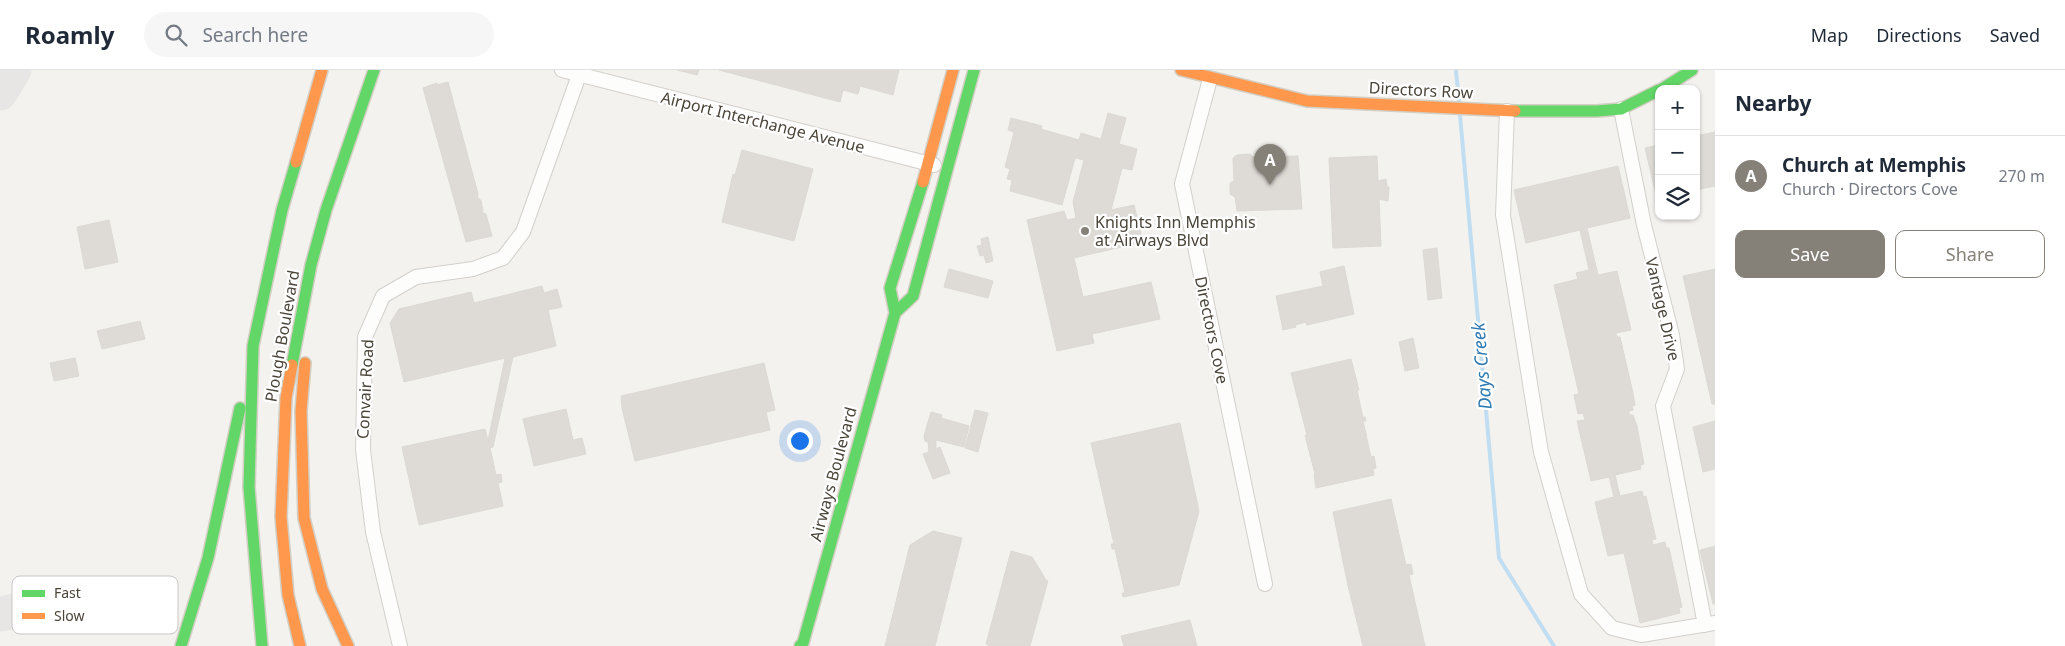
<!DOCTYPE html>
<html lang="en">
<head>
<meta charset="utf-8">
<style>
	body { margin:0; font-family:"Noto Sans",sans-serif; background:#f6f6f7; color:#1f2937 }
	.controls { position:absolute; right:15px; top:15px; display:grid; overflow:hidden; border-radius:10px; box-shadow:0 1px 4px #0004 }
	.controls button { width:45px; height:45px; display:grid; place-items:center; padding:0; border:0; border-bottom:1px solid #e0e1e3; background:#fff; color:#1f2937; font:25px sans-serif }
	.you { position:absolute; left:799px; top:370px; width:18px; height:18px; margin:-12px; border:4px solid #fff; border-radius:50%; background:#1a73e8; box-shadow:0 0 0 8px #1a73e833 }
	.badge { display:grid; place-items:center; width:32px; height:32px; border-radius:50%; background:#868178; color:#fff; font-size:16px; font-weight:700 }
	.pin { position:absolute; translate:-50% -41px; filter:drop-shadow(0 1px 2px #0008) }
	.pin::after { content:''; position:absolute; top:26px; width:18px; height:15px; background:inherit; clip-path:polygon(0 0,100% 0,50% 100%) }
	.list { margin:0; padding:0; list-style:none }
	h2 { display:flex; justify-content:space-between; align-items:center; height:65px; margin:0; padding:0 20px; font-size:21px }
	h2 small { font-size:16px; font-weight:400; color:#747a83 }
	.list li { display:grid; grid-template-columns:32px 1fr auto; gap:15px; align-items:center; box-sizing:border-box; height:80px; padding:0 20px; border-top:1px solid #e0e1e3 }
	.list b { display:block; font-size:19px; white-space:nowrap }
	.list p { margin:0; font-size:16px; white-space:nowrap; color:#747a83 }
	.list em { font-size:16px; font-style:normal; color:#747a83 }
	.actions { display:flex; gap:10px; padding:15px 20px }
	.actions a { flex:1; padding:11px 0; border:1px solid #868178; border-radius:10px; text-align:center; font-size:18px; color:#868178 }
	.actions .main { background:#868178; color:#fff }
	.icon { flex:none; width:28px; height:28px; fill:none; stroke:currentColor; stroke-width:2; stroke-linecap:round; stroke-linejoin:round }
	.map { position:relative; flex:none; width:1715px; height:576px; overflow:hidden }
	header { display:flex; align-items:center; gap:30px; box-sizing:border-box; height:70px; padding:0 25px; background:#fff; border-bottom:1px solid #e0e1e3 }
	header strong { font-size:24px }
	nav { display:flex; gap:28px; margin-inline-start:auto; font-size:18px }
	.search { width:350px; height:45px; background:#f6f6f7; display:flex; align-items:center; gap:12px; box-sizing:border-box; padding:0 18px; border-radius:28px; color:#747a83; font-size:19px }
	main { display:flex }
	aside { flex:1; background:#fff }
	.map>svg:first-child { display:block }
</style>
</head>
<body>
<header>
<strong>Roamly</strong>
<div class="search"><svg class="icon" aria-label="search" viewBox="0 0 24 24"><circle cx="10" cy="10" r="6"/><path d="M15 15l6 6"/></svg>Search here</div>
<nav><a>Map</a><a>Directions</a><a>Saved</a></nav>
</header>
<main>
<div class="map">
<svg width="1715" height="576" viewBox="0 0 1715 576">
	<rect width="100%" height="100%" fill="#f4f2ee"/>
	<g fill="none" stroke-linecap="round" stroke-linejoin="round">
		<path stroke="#c0ddf1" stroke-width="4" d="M1456,0L1459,33
			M1460,45L1499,488L1554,576"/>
		<path stroke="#e8e6e4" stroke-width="35" d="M0,23L14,0
			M0,544L25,539"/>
	</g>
	<path fill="#dedbd6" stroke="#dcd9d4" d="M677,0H699L697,5Z
		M719,0H899L893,25L860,16L858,24L843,20L840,32Z
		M448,12L478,124L477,129L479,128L481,131L483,141L481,142L486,144L492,166L466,172L423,18L437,13V15Z
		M1108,43L1126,48L1119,74L1137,79L1132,100L1122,98L1111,140L1134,135L1143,172L1074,188L1083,227L1151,212L1160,249L1092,264L1094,273L1057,281L1027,150L1064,141L1067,150L1076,148L1073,132L1084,90L1075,88L1062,135L1010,121L1012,110L1007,109L1010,99L1005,97L1014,62L1008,60L1011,48L1042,56L1041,59L1079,70L1081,63L1101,69Z
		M1715,62V116L1696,120V66Z
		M1659,75V129H1657L1645,78Z
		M742,80L813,99L794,171L722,152L733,104L735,105Z
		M1250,84L1253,87L1298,86L1302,139L1237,141L1235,127L1230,124V113L1234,111L1233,88L1237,85Z
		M1377,86L1378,111L1386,109L1387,117H1389L1388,131L1379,129L1381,176L1333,178L1329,88Z
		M1618,96L1630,148L1587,158L1598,205L1617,201L1631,260L1616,263L1617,267H1620L1633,323L1635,335L1632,336L1633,340L1629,341V345H1633L1637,356L1644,394L1640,395L1641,399L1615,405L1620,426L1642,421L1643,427L1646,426L1656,469L1652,470L1653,475L1665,472L1666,478H1669L1682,537L1679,538L1680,543L1640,553L1624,483L1608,486L1595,432L1614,427L1609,407L1591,411L1577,351L1585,350L1583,343L1578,344L1574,325L1579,324L1554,215L1578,209L1576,203L1589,200L1580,160L1526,173L1514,120Z
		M109,150L118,192L85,199L77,157Z
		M988,167L993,191L986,193L984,185L980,186L977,176L982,175L981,169Z
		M1437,178L1442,228L1428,230L1423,180Z
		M1344,196L1354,244L1307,255L1306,252L1295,255L1296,257L1283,260L1276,226L1323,216L1320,202Z
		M949,199L993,211L988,228L944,217Z
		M1715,199V334H1712L1683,206Z
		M542,216L544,223L557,219L562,237L548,240L556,276L513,287L493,377L490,378L496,405L501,404L502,412L498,413L503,436L419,455L402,377L485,359L488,371L505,288L404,312L390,253L399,239L471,222L474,233Z
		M140,251L145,269L102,279L97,261Z
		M1413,268L1419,298L1405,301L1399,272Z
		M75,288L79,306L54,311L50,293Z
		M1351,289L1359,320H1357L1363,348L1365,347L1366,351H1363L1366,364H1367L1366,365L1371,387L1374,386L1376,398L1373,399L1374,405L1316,418L1314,405L1315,404L1305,365H1307L1291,303Z
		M764,293L775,340L766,342L770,360L635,391L622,338L621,326Z
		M566,339L573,370L582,368L586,384L534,396L523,349Z
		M975,340L988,343L978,382L965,378Z
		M931,342L942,345L941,348L969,356L964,377L936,370V379L940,377L950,403L933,409L923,384L929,382L928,372L925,371L924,366Z
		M1715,351V399L1703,402L1693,357Z
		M1180,353L1199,441L1179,515L1123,527L1122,523H1125L1115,479H1112L1111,474H1114L1091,373Z
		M1391,429L1406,495L1411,494L1413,504L1409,505L1425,576H1363L1348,516L1333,442Z
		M933,461L962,468L935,576H885L910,475Z
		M1715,476V534H1713L1700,480Z
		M1011,481L1032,487L1046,510L1048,511L1030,576H990L986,574Z
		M1190,550L1197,576H1124L1121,566Z"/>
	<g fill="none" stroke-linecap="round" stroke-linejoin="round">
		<g stroke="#d2d0cb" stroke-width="16">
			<path id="street" d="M562,0L934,95
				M1210,9L1182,114L1265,514
				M1621,39L1644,155L1672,265L1677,299L1663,336L1705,555
				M1507,41L1503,145L1541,382L1581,524L1612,558L1641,565L1715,553
				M400,576L373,462L363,380L365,267L383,226L416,207L473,199L503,188L523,162L579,5"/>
		</g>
		<g stroke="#d3cfc5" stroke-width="14">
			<path id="fast" d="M1662,19L1692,0
				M1515,41H1597L1621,39L1659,20
				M895,243L913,226L974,0
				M292,295L311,195L326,140L374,0
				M181,576L208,488L240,338
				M262,576L249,417L253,276L282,140L296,92
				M800,576L803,573L895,243L890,218L923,112"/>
		</g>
		<g stroke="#d3cfc5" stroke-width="14">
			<path id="slow" d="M1181,0L1307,31L1515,41
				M296,92L322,0
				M923,112L953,0
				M305,293L301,341L304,448L322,519L348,576
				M292,295L286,328L281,447L288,525L300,576"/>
		</g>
		<use href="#street" stroke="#fdfdfc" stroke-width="14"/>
		<use href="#fast" stroke="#63d668" stroke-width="11"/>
		<use href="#slow" stroke="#ff974d" stroke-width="11"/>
	</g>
	<circle fill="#868178" stroke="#fff" stroke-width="2" cx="1085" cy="161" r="5"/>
	<g text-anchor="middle" stroke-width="4.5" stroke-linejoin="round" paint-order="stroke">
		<g font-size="16" fill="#4b4439" stroke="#fff">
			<text transform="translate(1421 20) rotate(3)" y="6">Directors Row</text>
			<text transform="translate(763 52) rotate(14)" y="6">Airport Interchange Avenue</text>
			<text transform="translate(1663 239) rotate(77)" y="6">Vantage Drive</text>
			<text transform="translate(1212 260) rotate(78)" y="6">Directors Cove</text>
			<text transform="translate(282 266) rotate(-80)" y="6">Plough Boulevard</text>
			<text transform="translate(365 319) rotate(-87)" y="6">Convair Road</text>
			<text transform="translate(833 404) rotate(-75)" y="6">Airways Boulevard</text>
		</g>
		<g font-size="16" fill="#4b4439" stroke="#fff" text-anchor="start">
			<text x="1095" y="158">Knights Inn Memphis<tspan x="1095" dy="18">at Airways Blvd</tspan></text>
		</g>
		<g font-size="18" font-style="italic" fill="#2e7ab2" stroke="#fff">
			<text transform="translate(1482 296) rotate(-95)" y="6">Days Creek</text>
		</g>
	</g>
	<rect x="12" y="506" width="166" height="58" rx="8" fill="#fff" stroke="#c9c7c4" stroke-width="1"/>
	<rect x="22" y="520" width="23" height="7" fill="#63d668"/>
	<rect x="22" y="543" width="23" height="6" fill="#ff974d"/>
	<g font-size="14" fill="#4b4439">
		<text x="54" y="528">Fast</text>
		<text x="54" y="551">Slow</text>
	</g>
</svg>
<div class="controls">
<button>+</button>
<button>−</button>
<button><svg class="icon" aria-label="layers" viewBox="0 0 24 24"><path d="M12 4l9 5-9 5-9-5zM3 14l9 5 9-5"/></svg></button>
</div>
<div class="you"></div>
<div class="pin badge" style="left:1270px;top:115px">A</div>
</div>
<aside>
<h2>Nearby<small></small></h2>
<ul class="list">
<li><span class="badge">A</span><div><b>Church at Memphis</b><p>Church · Directors Cove</p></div><em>270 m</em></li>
</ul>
<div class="actions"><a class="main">Save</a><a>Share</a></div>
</aside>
</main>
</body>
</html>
